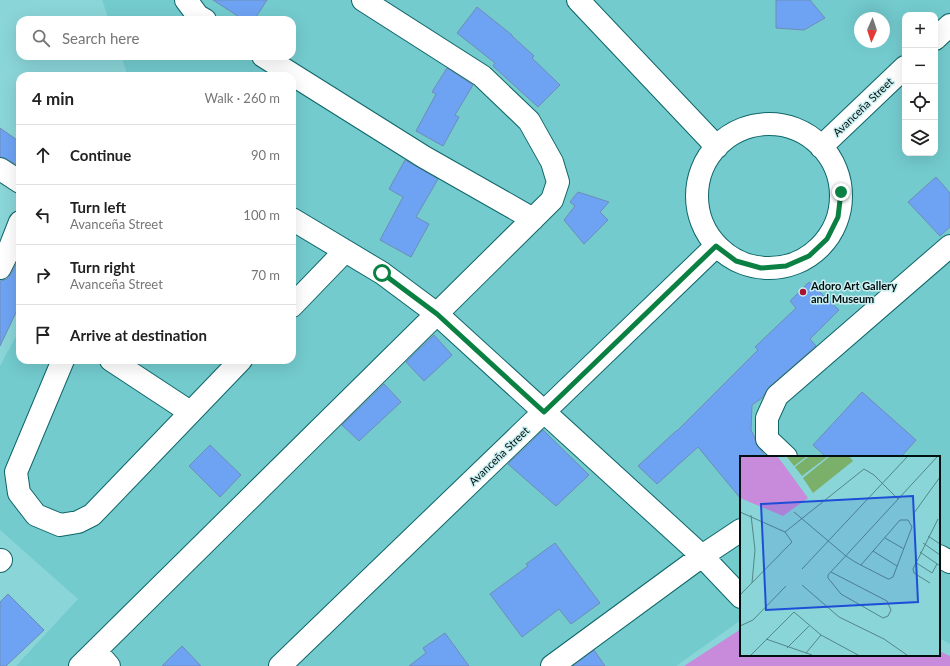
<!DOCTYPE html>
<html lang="en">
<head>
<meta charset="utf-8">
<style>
	body { margin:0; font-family:Lato,sans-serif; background:#f2f2f2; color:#222 }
	.controls { position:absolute; right:12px; top:12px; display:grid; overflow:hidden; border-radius:8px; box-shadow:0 4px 16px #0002 }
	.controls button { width:36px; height:36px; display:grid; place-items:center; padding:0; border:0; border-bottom:1px solid #e0e0e0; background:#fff; color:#222; font:20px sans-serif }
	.compass { position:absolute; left:854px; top:12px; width:36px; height:36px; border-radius:50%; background:#fff; box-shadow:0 4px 16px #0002; rotate:183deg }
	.stop { position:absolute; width:12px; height:12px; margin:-9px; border:3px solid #0b8043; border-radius:50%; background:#fff }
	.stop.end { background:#0b8043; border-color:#fff; box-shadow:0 1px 4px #0008 }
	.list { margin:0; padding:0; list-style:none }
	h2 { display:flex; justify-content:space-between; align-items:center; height:52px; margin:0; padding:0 16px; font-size:17px }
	h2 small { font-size:13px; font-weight:400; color:#767676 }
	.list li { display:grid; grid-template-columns:26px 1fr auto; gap:12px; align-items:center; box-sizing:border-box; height:60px; padding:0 16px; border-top:1px solid #e0e0e0 }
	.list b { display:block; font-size:15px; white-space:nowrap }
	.list p { margin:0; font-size:13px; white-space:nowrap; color:#767676 }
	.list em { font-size:13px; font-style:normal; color:#767676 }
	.icon { flex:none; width:22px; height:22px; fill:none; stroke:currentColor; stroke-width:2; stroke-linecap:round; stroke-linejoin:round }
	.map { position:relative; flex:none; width:950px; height:666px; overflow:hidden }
	.search { position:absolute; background:#fff; box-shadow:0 4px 16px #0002; left:16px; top:16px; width:280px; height:44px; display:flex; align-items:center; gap:10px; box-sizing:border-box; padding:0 14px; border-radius:12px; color:#767676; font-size:15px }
	.panel { position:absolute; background:#fff; box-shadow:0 4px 16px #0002; left:16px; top:72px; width:280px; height:292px; border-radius:12px }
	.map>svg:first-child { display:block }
</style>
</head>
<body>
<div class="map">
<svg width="950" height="666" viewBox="0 0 950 666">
	<rect width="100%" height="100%" fill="#8ad5d8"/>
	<path fill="#73cbce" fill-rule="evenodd" d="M102,0H950V644L939,638V457H741V620L676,666H16L78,599L0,530V366L20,329V360H292V76H128L121,56H292V20H109ZM905,15H935V153H905ZM860,18H884V42H860Z"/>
	<path fill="#c88ada" d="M741,629V655H939V651L950,656V666H684Z"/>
	<path fill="#6ea3f3" stroke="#6f8cb8" d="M213,0H267L254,20H244Z
		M776,0H810L825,18L804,30L776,28Z
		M477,7L512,35V36L534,56L532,58L560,85L538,107L493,66L495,63L457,33Z
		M447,68L473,85L455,115L459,117L443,146L416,131L436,94L432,92Z
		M0,128L20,142V167L7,159L0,157Z
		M405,160L438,179L416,217L429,224L411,257L380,240L403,197L389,189Z
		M936,177L950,193V227L940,236L908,202Z
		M578,192L609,202L600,212L608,220L584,244L564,220L575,206L570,202Z
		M20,256V304L0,346V281L7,279L11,274Z
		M809,282L839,310L810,339L816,346L769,387L762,398L752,405L751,430L754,436L756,444L766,457H741V499L698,447L657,484L638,466L676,431H677L758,350L755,347L796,308L790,301Z
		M434,335L452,355L424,381L406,362Z
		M384,384L401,402L359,441L342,425Z
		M862,392L916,440L901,457H826L813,445Z
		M543,430L589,475L556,506L508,464Z
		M210,445L241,475L220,497L189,466Z
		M555,543L600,603L571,624L559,609L522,637L490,594L528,566L526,564Z
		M8,594L44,630L6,666H0V602Z
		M445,633L469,666H409L426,653L423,648Z
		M182,646L201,666H162Z
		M594,650L605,666H573Z"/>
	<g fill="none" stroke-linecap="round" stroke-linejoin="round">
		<g stroke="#0f6568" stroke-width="24">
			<path id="minor" d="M186,0L198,16L205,20
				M578,0L717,147
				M935,39L950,25
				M263,56L424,157L533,219
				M697 196a72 72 0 1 1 144 0a72 72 0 1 1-144 0Z
				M821,147L905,67
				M0,169L20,182
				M292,219L382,273L437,314L702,556L741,597
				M0,268L9,250L20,222
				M292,306L345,251
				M63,360L16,472L19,493L36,515L60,525L78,522L92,515L241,360
				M111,360L190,412
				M786,457L767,439V418L777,396L950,246
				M939,556L950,562
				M0,561L1,560
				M96,651L109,666
				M80,666L552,200L558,182L552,162L529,121L482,76L363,0
				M280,666L716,246
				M552,666L702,556L741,530"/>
		</g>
		<use href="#minor" stroke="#fff" stroke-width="22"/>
	</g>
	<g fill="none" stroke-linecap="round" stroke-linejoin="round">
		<path stroke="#0b8043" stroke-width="5" d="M382,273L437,314L544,412L716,246L736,261L761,268L786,266L809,256L827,239L838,217L841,192"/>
	</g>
	<circle fill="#a91231" stroke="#cbeff0" stroke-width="1.5" cx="803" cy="292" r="4"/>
	<g text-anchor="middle" stroke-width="3" stroke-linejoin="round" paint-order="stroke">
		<g font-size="11" fill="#001011" stroke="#cbeff0">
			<text transform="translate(863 107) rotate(-44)" y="4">Avanceña Street</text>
			<text transform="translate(499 456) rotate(-44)" y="4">Avanceña Street</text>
		</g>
		<g font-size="11" font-weight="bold" fill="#001011" stroke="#cbeff0" text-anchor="start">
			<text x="811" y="290">Adoro Art Gallery<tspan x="811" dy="13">and Museum</tspan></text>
		</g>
	</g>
	<g transform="translate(740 456)">
		<rect width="200" height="200" fill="#8ad5d8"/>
		<path d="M47,1H66L54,10ZM68,1H87L62,20L55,11ZM89,1H110L113,5L73,37L63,22Z" fill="#7ab06a"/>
		<path d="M0,1H38L68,42L43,60L0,42Z" fill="#c88ada"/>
		<path fill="none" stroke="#538688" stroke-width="1" d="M0,56L45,76L52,86L0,139M54,56L106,100L115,106L148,123H149L153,121L172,71L168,64H160L121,109M174,57L200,21M11,59L15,94L12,127M45,76L124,13L134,19L158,43M188,80L200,88M145,82L164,93M183,87L200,99M133,95L157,110M180,96L200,110M175,106L192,117L197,108M62,113L167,1M91,116L147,145L151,154L148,160L143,162L101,138L88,122V119L197,1M190,127L174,117L173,113L198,63M62,129L99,161L144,183L167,199M0,170L13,164L46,130M26,183L72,199M47,192L69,170M66,197L81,179M11,199L54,156L81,179L118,199"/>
		<path fill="#1d4ed8" fill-opacity="0.15" stroke="#1d4ed8" stroke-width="2" d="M173,40L178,146L26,154L21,48Z"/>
		<rect width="200" height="200" fill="none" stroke="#001011" stroke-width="2"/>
	</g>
</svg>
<div class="controls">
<button>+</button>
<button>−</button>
<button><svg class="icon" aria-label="locate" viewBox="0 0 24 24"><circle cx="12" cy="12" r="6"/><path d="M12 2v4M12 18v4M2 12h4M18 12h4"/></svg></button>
<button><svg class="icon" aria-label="layers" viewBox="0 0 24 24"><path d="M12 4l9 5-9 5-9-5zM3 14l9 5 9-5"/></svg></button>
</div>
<svg class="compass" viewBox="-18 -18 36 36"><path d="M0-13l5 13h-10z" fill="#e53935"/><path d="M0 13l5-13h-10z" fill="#767676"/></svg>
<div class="stop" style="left:382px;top:273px"></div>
<div class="stop end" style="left:841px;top:192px"></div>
<div class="search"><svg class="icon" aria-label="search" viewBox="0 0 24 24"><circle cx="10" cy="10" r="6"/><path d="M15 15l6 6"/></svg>Search here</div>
<section class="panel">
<h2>4 min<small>Walk · 260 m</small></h2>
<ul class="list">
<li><svg class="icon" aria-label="ahead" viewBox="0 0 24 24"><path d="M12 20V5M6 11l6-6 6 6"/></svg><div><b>Continue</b></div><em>90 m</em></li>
<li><svg class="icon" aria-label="left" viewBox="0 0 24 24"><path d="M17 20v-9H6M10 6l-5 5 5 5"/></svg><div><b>Turn left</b><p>Avanceña Street</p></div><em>100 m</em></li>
<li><svg class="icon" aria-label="right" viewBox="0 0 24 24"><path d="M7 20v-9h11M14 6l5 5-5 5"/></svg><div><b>Turn right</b><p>Avanceña Street</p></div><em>70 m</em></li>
<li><svg class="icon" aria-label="arrive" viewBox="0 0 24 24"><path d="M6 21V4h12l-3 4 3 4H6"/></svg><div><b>Arrive at destination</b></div></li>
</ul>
</section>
</div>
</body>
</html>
